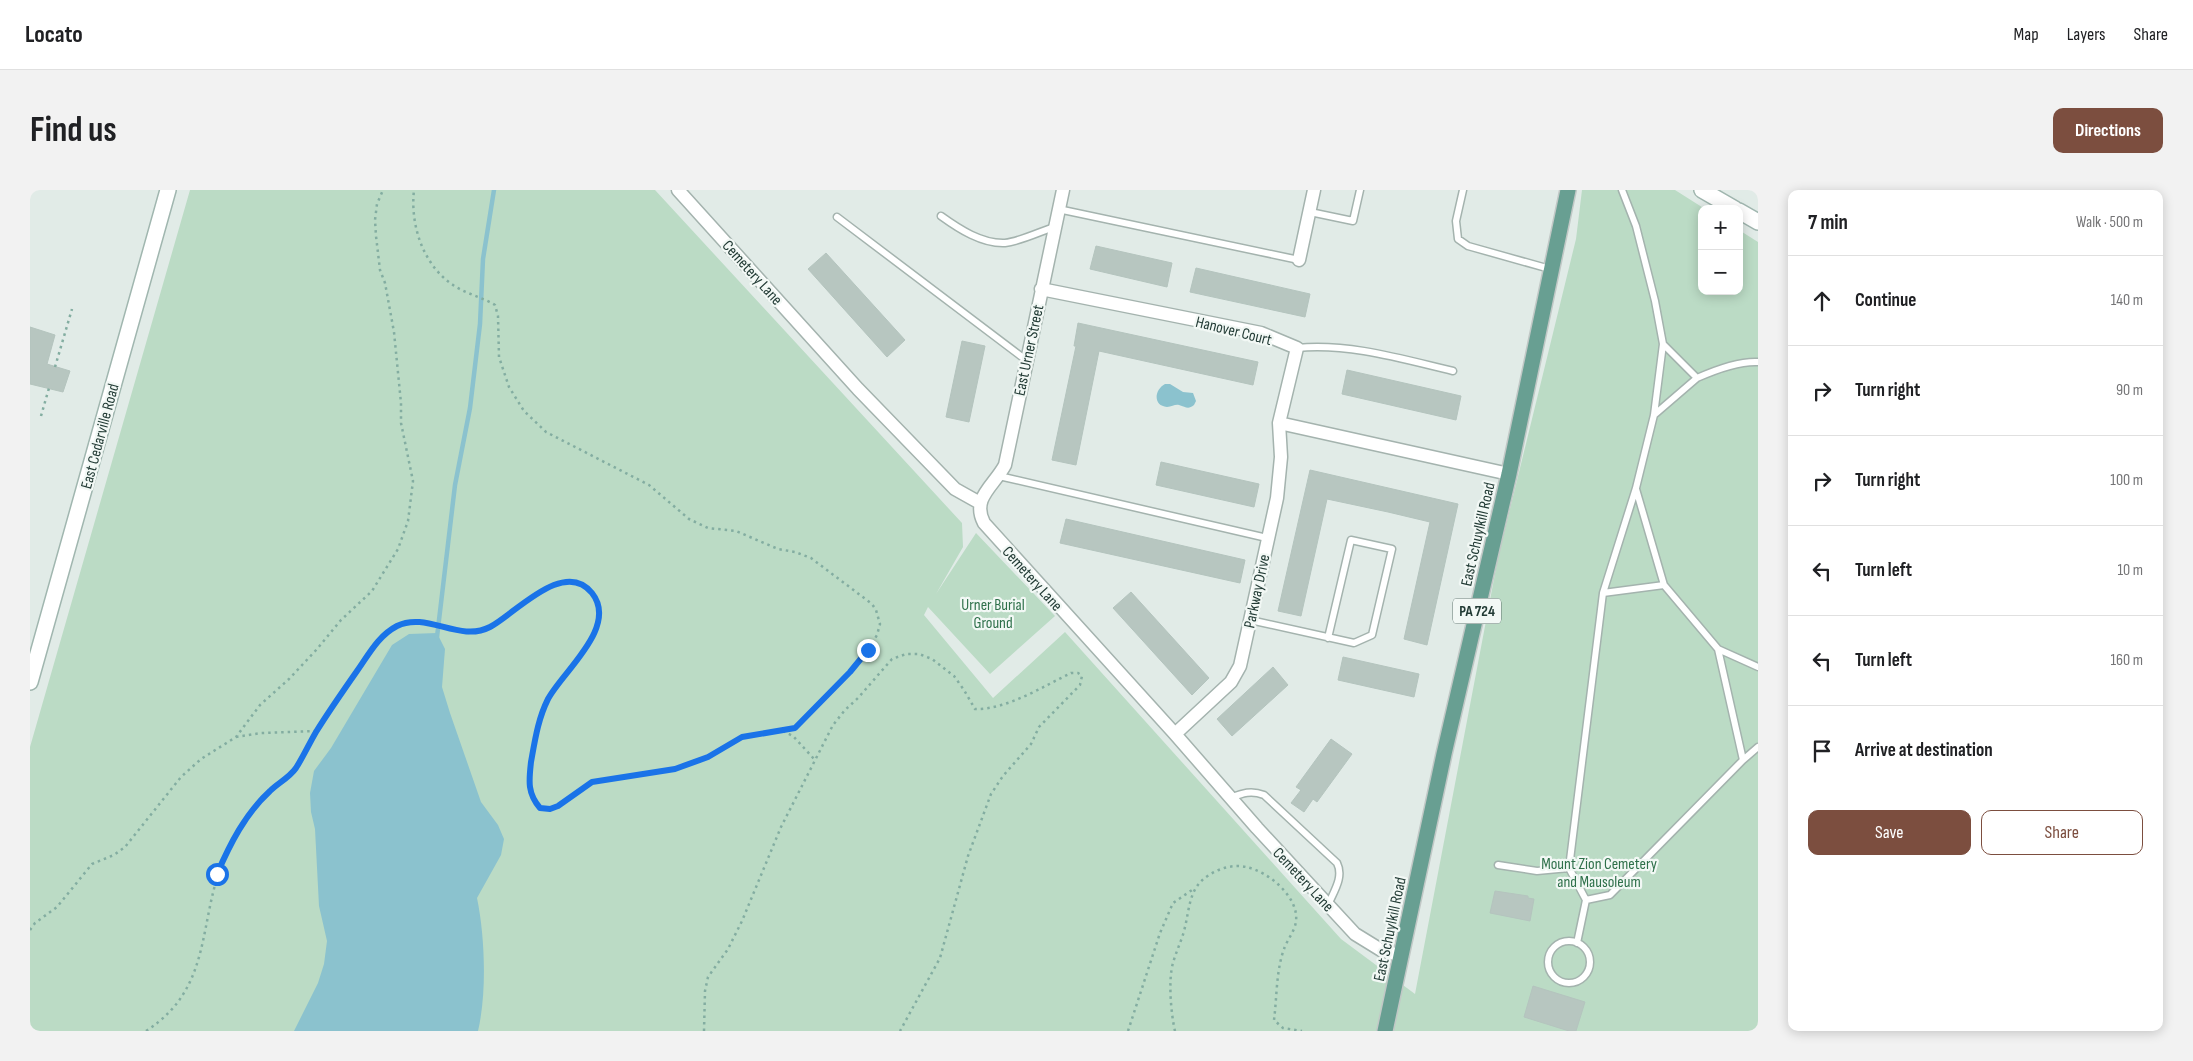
<!DOCTYPE html>
<html lang="en">
<head>
<meta charset="utf-8">
<style>
	body { margin:0; font-family:"Sofia Sans Condensed",sans-serif; background:#f2f2f2; color:#202124 }
	.controls { position:absolute; right:15px; top:15px; display:grid; overflow:hidden; border-radius:10px; box-shadow:0 2px 12px #0003 }
	.controls button { width:45px; height:45px; display:grid; place-items:center; padding:0; border:0; border-bottom:1px solid #e0e0e0; background:#fff; color:#202124; font:25px sans-serif }
	.stop { position:absolute; width:15px; height:15px; margin:-11px; border:4px solid #1a73e8; border-radius:50%; background:#fff }
	.stop.end { background:#1a73e8; border-color:#fff; box-shadow:0 1px 5px #0008 }
	.list { margin:0; padding:0; list-style:none }
	h2 { display:flex; justify-content:space-between; align-items:center; height:65px; margin:0; padding:0 20px; font-size:21px }
	h2 small { font-size:16px; font-weight:400; color:#757577 }
	.list li { display:grid; grid-template-columns:32px 1fr auto; gap:15px; align-items:center; box-sizing:border-box; height:90px; padding:0 20px; border-top:1px solid #e0e0e0 }
	.list b { display:block; font-size:19px; white-space:nowrap }
	.list em { font-size:16px; font-style:normal; color:#757577 }
	.actions { display:flex; gap:10px; padding:15px 20px }
	.actions a { flex:1; padding:11px 0; border:1px solid #7c4e3f; border-radius:10px; text-align:center; font-size:18px; color:#7c4e3f }
	.actions .main { background:#7c4e3f; color:#fff }
	.icon { flex:none; width:28px; height:28px; fill:none; stroke:currentColor; stroke-width:2; stroke-linecap:round; stroke-linejoin:round }
	.map { position:relative; flex:none; width:1728px; height:841px; overflow:hidden; border-radius:10px }
	header { display:flex; align-items:center; gap:30px; box-sizing:border-box; height:70px; padding:0 25px; background:#fff; border-bottom:1px solid #e0e0e0 }
	header strong { font-size:24px }
	nav { display:flex; gap:28px; margin-inline-start:auto; font-size:18px }
	.intro { display:flex; align-items:center; justify-content:space-between; box-sizing:border-box; height:120px; padding:0 30px }
	h1 { margin:0; font-size:35px }
	.button { padding:12px 22px; border-radius:10px; background:#7c4e3f; color:#fff; font-size:18px; font-weight:700 }
	main { display:flex; gap:30px; padding:0 30px }
	aside { flex:1; background:#fff; border-radius:10px; box-shadow:0 2px 12px #0003 }
	.map>svg:first-child { display:block }
</style>
</head>
<body>
<header>
<strong>Locato</strong>
<nav><a>Map</a><a>Layers</a><a>Share</a></nav>
</header>
<div class="intro"><h1>Find us</h1><a class="button">Directions</a></div>
<main>
<div class="map">
<svg width="1728" height="841" viewBox="0 0 1728 841">
	<rect width="100%" height="100%" fill="#e1ebe7"/>
	<path fill="#bbdbc5" d="M160,0H625L932,333L933,357L906,404L946,343L1025,426L960,484L898,417L894,425L963,508L1035,442L1311,749L1385,804L1468,368L1546,49L1552,0H1645L1675,19H1672V101H1709V40L1728,52V841H0V557Z"/>
	<path fill="#8bc2ce" d="M1135,194H1140L1153,202L1163,203L1166,211L1164,215C1158,220 1156,217 1149,215C1145,214 1142,217 1137,217C1123,216 1124,200 1135,194Z
		M407,443L415,459L412,497L420,523L451,612L468,635L474,649L471,665L447,708C455,746 457,803 448,841H264L288,793L294,774L297,751L289,716L285,639L281,622L280,603L284,581L301,558L362,455L379,444Z"/>
	<g fill="none" stroke-linecap="round" stroke-linejoin="round">
		<path stroke="#8bc2ce" stroke-width="4.5" d="M407,447L425,295L440,218L450,134L453,69L464,0"/>
	</g>
	<path fill="#b7c6c0" stroke="#b4c4be" d="M1066,56L1142,73L1137,97L1060,79Z
		M796,63L875,150L857,167L778,79Z
		M1166,78L1280,104L1275,127L1160,102Z
		M1048,133L1228,172L1223,195L1069,161L1046,275L1022,270L1046,156H1044Z
		M0,137L25,145L17,174L40,181L33,202L0,194Z
		M932,151L955,156L939,232L916,227Z
		M1317,180L1431,206L1426,230L1312,204Z
		M1131,272L1229,294L1224,317L1126,295Z
		M1280,280L1428,314L1397,455L1374,449L1400,332L1358,322L1297,309L1271,426L1248,421Z
		M1036,329L1215,370L1210,393L1030,353Z
		M1101,402L1179,488L1162,505L1083,418Z
		M1313,467L1389,484L1384,507L1308,490Z
		M1243,477L1258,495L1202,546L1187,529Z
		M1301,549L1322,564L1287,612L1283,609L1274,622L1261,613L1271,600L1266,597Z
		M1465,701L1498,706V708L1504,709L1500,731L1460,723Z
		M1503,796L1555,812L1546,841H1539L1494,827Z"/>
	<g fill="none" stroke-linecap="round" stroke-linejoin="round">
		<g stroke="#a4b3ae" stroke-width="9">
			<path id="lane" d="M1433,0L1426,31L1428,49L1438,56L1520,79
				M1028,19L1269,70
				M1280,22L1323,31L1330,0
				M911,26C929,39 952,54 975,53C991,51 1009,42 1024,37
				M807,27L996,170
				M1633,154L1667,188C1685,180 1708,171 1728,172
				M1267,158C1320,153 1372,169 1423,181
				M1624,225L1667,188
				M969,286L1237,348
				M1634,395L1688,459L1728,477
				M1573,403L1634,395L1606,299
				M1220,430L1324,453L1342,445L1362,359L1321,350L1298,448
				M1713,570L1728,557
				M1200,608C1213,603 1221,600 1234,605L1307,673C1314,687 1304,701 1298,715
				M1468,675L1507,681L1539,678
				M1556,710L1580,705L1713,570L1688,459
				M1518 772a21 21 0 1 1 42 0a21 21 0 1 1-42 0Z
				M1547,753L1556,710L1539,678L1573,403L1606,298L1624,225L1633,154L1625,111L1606,36L1592,0"/>
		</g>
		<g stroke="#a4b3ae" stroke-width="15">
			<path id="street" d="M648,0L828,199L925,299L950,313
				M1033,0L975,275C964,296 941,308 954,333L1145,544L1227,638L1325,744L1351,760L1372,766
				M1269,70L1284,0
				M1011,99L1231,143L1267,158L1249,233L1479,284
				M1145,544L1201,492L1210,476L1247,308L1251,267L1249,233"/>
		</g>
		<g stroke="#a0b6af" stroke-width="18">
			<path id="secondary" d="M1672,0L1705,19
				M1709,21L1728,32
				M0,492L138,0"/>
		</g>
		<g stroke="#c1c8c6" stroke-width="18">
			<path id="primary" d="M1355,841L1414,564L1479,284L1538,0"/>
		</g>
		<path stroke="#83ada1" stroke-width="2.5" stroke-dasharray="2.5 4" stroke-linecap="butt" d="M25,177L42,119
			M11,226L19,198
			M753,541L763,546L785,570
			M206,547L231,543L287,541
			M0,740L5,733L27,717L62,674L84,665L95,657L151,587L171,569L206,547L230,515L259,489L287,459L311,430L342,401L368,359L378,331L383,291L371,233V213L364,142L355,93L350,80L346,46L345,30L347,14L353,0
			M116,841C186,796 166,727 197,662C207,640 222,617 240,601C249,593 259,588 265,579C273,567 279,554 286,542C300,519 316,497 331,475C338,466 344,452 353,445C373,428 397,432 421,439C427,440 433,443 439,443C453,442 466,434 477,426C498,411 539,372 562,404C588,440 532,482 518,510C508,530 504,552 501,574C499,592 497,604 510,618L520,619L528,616L562,592L645,579L678,567L712,547L765,538L820,482L838,460L847,445L850,434L846,420L842,414L781,368L765,362L748,359L706,341L678,338L659,329L619,295L516,242L494,221L479,197L469,167L468,126L465,115C452,107 436,104 423,95C393,75 380,35 384,0
			M674,841L675,801L678,787L698,759L712,731L751,637L803,535L815,520L828,508L862,469L876,464H889L902,469L924,486L934,500L945,519C976,520 1014,496 1041,483H1048L1052,486L1050,495L1009,537L1001,554L973,586L961,604L938,666L910,768L870,841
			M1098,841L1130,743L1143,713L1162,700
			M1145,841C1141,824 1138,790 1143,773C1146,762 1151,752 1154,741C1160,719 1158,698 1179,685C1190,678 1204,674 1216,677C1238,681 1269,707 1266,731C1265,741 1257,750 1254,759C1246,781 1247,807 1244,830L1253,838L1272,841"/>
		<use href="#lane" stroke="#fff" stroke-width="6"/>
		<use href="#street" stroke="#fff" stroke-width="12"/>
		<use href="#secondary" stroke="#fff" stroke-width="15"/>
		<use href="#primary" stroke="#689f92" stroke-width="15"/>
	</g>
	<g fill="none" stroke-linecap="round" stroke-linejoin="round">
		<path stroke="#1a73e8" stroke-width="6" d="M187,684C200,654 215,624 240,601C248,593 259,588 266,578C273,567 279,554 286,542C299,521 313,501 327,481C339,464 348,446 367,436C397,421 429,453 460,437C485,424 534,368 562,403C589,437 532,482 518,509C508,529 505,550 501,572C499,590 497,603 510,618L520,619L528,616L562,592L645,579L678,567L712,547L765,538L820,482L838,460"/>
	</g>
	<g text-anchor="middle" stroke-width="4.5" stroke-linejoin="round" paint-order="stroke">
		<rect fill="#f2f8f5" stroke="#60746f" stroke-width="1" x="1423" y="408.5" width="48" height="25" rx="4"/>
		<g font-size="15" font-weight="bold" fill="#223b35">
			<text x="1447" y="426">PA 724</text>
		</g>
		<g font-size="16" fill="#223b35" stroke="#f2f8f5">
			<text transform="translate(723 82) rotate(48)" y="6">Cemetery Lane</text>
			<text transform="translate(1204 140) rotate(14)" y="6">Hanover Court</text>
			<text transform="translate(998 160) rotate(-78)" y="6">East Urner Street</text>
			<text transform="translate(69 246) rotate(-75)" y="6">East Cedarville Road</text>
			<text transform="translate(1447 344) rotate(-77)" y="6">East Schuylkill Road</text>
			<text transform="translate(1003 388) rotate(48)" y="6">Cemetery Lane</text>
			<text transform="translate(1226 401) rotate(-78)" y="6">Parkway Drive</text>
			<text transform="translate(1274 689) rotate(47)" y="6">Cemetery Lane</text>
			<text transform="translate(1359 739) rotate(-78)" y="6">East Schuylkill Road</text>
		</g>
		<g font-size="16" fill="#2e704a" stroke="#f2f8f5">
			<text x="963" y="420">Urner Burial<tspan x="963" dy="18">Ground</tspan></text>
			<text x="1569" y="679">Mount Zion Cemetery<tspan x="1569" dy="18">and Mausoleum</tspan></text>
		</g>
	</g>
</svg>
<div class="controls">
<button>+</button>
<button>−</button>
</div>
<div class="stop" style="left:187px;top:684px"></div>
<div class="stop end" style="left:838px;top:460px"></div>
</div>
<aside>
<h2>7 min<small>Walk · 500 m</small></h2>
<ul class="list">
<li><svg class="icon" aria-label="ahead" viewBox="0 0 24 24"><path d="M12 20V5M6 11l6-6 6 6"/></svg><div><b>Continue</b></div><em>140 m</em></li>
<li><svg class="icon" aria-label="right" viewBox="0 0 24 24"><path d="M7 20v-9h11M14 6l5 5-5 5"/></svg><div><b>Turn right</b></div><em>90 m</em></li>
<li><svg class="icon" aria-label="right" viewBox="0 0 24 24"><path d="M7 20v-9h11M14 6l5 5-5 5"/></svg><div><b>Turn right</b></div><em>100 m</em></li>
<li><svg class="icon" aria-label="left" viewBox="0 0 24 24"><path d="M17 20v-9H6M10 6l-5 5 5 5"/></svg><div><b>Turn left</b></div><em>10 m</em></li>
<li><svg class="icon" aria-label="left" viewBox="0 0 24 24"><path d="M17 20v-9H6M10 6l-5 5 5 5"/></svg><div><b>Turn left</b></div><em>160 m</em></li>
<li><svg class="icon" aria-label="arrive" viewBox="0 0 24 24"><path d="M6 21V4h12l-3 4 3 4H6"/></svg><div><b>Arrive at destination</b></div></li>
</ul>
<div class="actions"><a class="main">Save</a><a>Share</a></div>
</aside>
</main>
</body>
</html>
